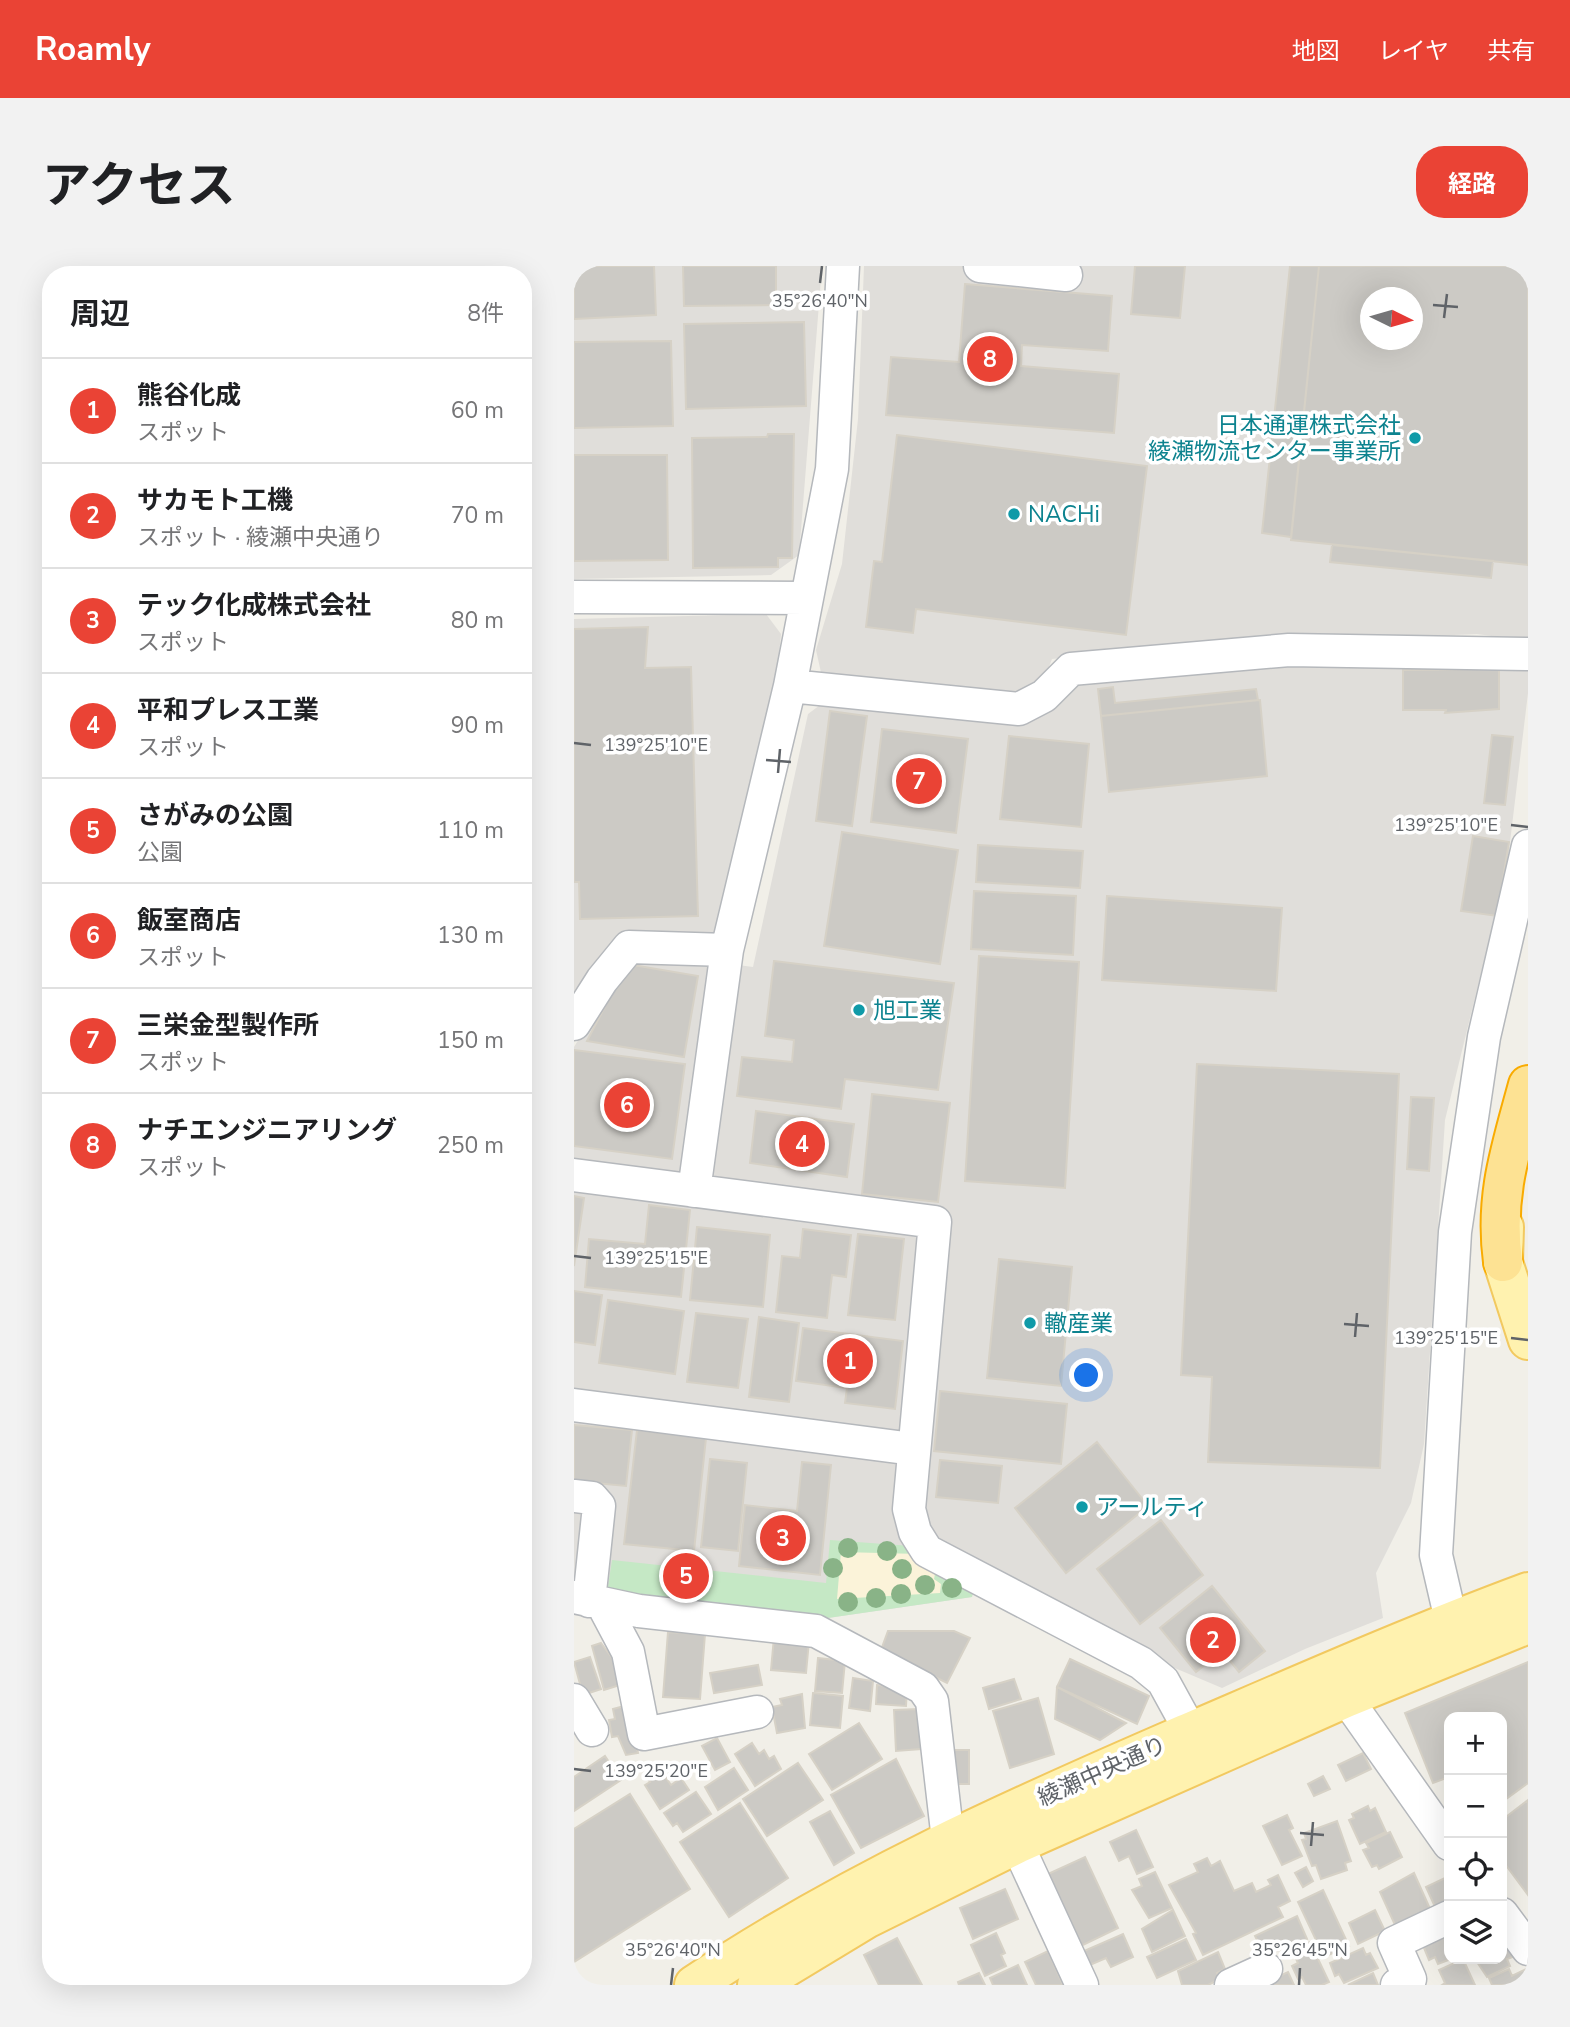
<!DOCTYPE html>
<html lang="ja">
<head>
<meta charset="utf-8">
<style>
	body { margin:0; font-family:"Nunito Sans","Noto Sans JP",sans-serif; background:#f2f2f2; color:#202124 }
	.controls { position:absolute; right:21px; bottom:21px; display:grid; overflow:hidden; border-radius:14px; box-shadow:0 7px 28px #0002 }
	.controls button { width:63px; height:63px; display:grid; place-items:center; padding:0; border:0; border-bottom:2px solid #e0e0e0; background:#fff; color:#202124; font:35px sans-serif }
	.compass { position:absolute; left:786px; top:21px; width:63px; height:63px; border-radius:50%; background:#fff; box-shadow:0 7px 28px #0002; rotate:95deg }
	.you { position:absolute; left:513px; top:1110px; width:24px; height:24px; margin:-18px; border:5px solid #fff; border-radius:50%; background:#1a73e8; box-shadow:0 0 0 10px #1a73e833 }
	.badge { display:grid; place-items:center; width:46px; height:46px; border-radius:50%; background:#ea4335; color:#fff; font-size:23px; font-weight:700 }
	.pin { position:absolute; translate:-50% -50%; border:4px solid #fff; box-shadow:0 2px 7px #0006 }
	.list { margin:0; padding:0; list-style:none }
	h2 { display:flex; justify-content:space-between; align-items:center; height:91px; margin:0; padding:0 28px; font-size:30px }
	h2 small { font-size:23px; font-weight:400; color:#757577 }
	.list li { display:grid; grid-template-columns:46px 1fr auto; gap:21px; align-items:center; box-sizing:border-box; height:105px; padding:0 28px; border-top:2px solid #e0e0e0 }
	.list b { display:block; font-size:26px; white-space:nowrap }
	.list p { margin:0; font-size:23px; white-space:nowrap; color:#757577 }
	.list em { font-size:23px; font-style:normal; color:#757577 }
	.icon { flex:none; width:38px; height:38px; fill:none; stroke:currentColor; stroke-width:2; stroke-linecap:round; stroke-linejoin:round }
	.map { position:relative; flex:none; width:954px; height:1719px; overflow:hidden; border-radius:28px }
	header { display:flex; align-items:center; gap:42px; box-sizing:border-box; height:98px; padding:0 35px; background:#ea4335; color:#fff }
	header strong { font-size:33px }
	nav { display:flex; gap:38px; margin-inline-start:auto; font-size:24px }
	.intro { display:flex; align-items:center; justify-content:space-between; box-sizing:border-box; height:168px; padding:0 42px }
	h1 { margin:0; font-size:49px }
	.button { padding:18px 32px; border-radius:28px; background:#ea4335; color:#fff; font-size:24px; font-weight:700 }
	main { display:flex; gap:42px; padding:0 42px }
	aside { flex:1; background:#fff; border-radius:28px; box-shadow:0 7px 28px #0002 }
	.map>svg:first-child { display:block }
</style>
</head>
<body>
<header>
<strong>Roamly</strong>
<nav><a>地図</a><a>レイヤ</a><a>共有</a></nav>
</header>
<div class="intro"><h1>アクセス</h1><a class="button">経路</a></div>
<main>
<aside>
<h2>周辺<small>8件</small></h2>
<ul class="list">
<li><span class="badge">1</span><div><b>熊谷化成</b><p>スポット</p></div><em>60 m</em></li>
<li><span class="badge">2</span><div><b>サカモト工機</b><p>スポット · 綾瀬中央通り</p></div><em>70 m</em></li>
<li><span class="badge">3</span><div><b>テック化成株式会社</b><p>スポット</p></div><em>80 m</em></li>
<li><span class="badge">4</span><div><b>平和プレス工業</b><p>スポット</p></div><em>90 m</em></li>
<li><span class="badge">5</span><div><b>さがみの公園</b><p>公園</p></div><em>110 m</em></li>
<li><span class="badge">6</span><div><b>飯室商店</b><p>スポット</p></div><em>130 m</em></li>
<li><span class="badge">7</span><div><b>三栄金型製作所</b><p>スポット</p></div><em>150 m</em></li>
<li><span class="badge">8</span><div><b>ナチエンジニアリング</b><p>スポット</p></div><em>250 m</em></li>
</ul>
</aside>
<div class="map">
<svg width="954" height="1719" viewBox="0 0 954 1719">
	<rect width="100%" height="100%" fill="#f1efe8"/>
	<path fill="#e0deda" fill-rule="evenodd" d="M0,0H248L225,289L197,309L0,313Z
		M290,0H954V375L903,368L581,382L478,393L467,421L443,430L248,411L242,384L268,298L284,153ZM796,32H838V74H796Z
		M192,348L207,368L202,420L142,666L125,677L45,670L0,739V353Z
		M954,399V427L933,601L871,854L850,1178L837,1237L802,1307L809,1352L731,1383L648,1422L596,1400L414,1303L400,1321L398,1331L247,1353L0,1321V781L55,690L66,686L179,701L234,448L246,439L407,455L448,454L496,420L713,400Z"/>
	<path fill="#c5e8c5" d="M256,1274L337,1280L400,1321L398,1331L247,1353L33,1327L38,1294L252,1317Z"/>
	<path fill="#fbf3d9" d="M267,1286L345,1288L362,1303L360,1313L367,1318L366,1327L263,1333Z"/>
	<path fill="#cccac5" stroke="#d6d1c6" stroke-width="2" fill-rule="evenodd" d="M0,0H80L82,49L0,53Z
		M109,0H202V39L110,40Z
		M561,0H611L606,52L557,48Z
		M716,0H745L717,271L688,267Z
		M745,0H954V299L717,274ZM796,32H838V74H796Z
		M391,18L538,30L534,85L448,79L447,100L545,108L540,167L312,149L317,91L385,96Z
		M230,56L232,140L112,143L110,58Z
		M97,75L99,160L0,162V76Z
		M194,168H220L218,292H204V301L119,302L118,172L193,171Z
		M323,169L573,200L552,369L342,343L339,367L292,361L300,295L308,296Z
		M0,189H93L94,294L0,295Z
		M758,279L919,295L917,312L756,296Z
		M74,361L71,402L117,401L124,650L6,653L5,616H0V363Z
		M925,403V443L871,447L872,444H829V404Z
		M539,421L541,437L682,423L684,434L527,450L524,423Z
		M686,434L693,510L535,526L527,450Z
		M256,445L293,450L278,560L242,555Z
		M308,463L394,473L382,567L297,556Z
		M918,469L939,471L931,539L910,537Z
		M435,470L515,478L507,561L426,553Z
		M268,566L384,584L366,698L250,680Z
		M899,570L935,576L923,650L887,645Z
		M404,579L509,585L506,622L402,616Z
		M400,625L502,630L499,689L397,683Z
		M533,630L708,642L702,725L528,714Z
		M405,690L505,696L491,922L391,915Z
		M200,695L380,717L364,824L271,813L267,843L163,830L168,791L218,796L220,774L191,770Z
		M53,698L124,710L110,791L13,775Z
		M0,784L111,798L98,893L0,880Z
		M623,798L825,808L806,1202L634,1196L638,1111L607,1109Z
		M298,828L376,837L364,936L288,928Z
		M837,831L860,832L855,905L833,903Z
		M182,845L280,858L273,911L176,897Z
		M0,930L10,932L0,1000Z
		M75,939L116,944L107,1031L11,1021L15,973L71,978Z
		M123,961L196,969L189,1041L116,1034Z
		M229,963L277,969L272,1011L258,1009L253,1052L202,1046L208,990L226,992Z
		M284,968L330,973L321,1054L274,1049Z
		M425,993L498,1001L487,1120L413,1112Z
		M0,1025L28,1029L21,1079L0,1076Z
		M34,1034L110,1045L101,1108L25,1097Z
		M122,1047L174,1053L164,1122L113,1116Z
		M185,1051L225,1057L215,1136L175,1131Z
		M229,1062L329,1075L321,1143L271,1137L273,1122L222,1115Z
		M366,1125L493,1138L487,1198L360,1185Z
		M0,1159L58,1164L52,1220L0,1215Z
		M63,1164L132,1172L120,1285L50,1278Z
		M523,1176L574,1240L492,1307L441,1242Z
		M136,1193L173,1197L164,1285L127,1281Z
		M366,1194L428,1200L424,1237L362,1231Z
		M228,1196L257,1199L246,1309L165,1300L171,1239L223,1245Z
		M587,1254L629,1309L566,1358L523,1303Z
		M638,1320L691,1385L665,1406L648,1385L622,1406L586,1362Z
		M314,1365H380L396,1372L373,1417L307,1384Z
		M94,1366L131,1368L126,1433L89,1431Z
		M200,1371L235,1375L232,1407L197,1404Z
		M27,1377L39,1393L44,1391L49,1418L30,1424L18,1380Z
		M16,1391L27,1423L9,1429L0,1396Z
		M244,1392L271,1395L268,1427L241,1425Z
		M496,1393L575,1430L563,1458L483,1421Z
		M954,1396V1517L928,1536V1451H875V1511L859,1517L831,1447Z
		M184,1399L188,1419L140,1427L136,1407Z
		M279,1412L299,1415L296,1445L275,1442Z
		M440,1413L447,1433L415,1443L409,1422Z
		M303,1419L333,1422L332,1440L302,1438Z
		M483,1421L552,1457L526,1474L481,1453Z
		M239,1427L269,1430L266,1462L236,1459Z
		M228,1428L231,1462L203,1467L198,1441L208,1439L206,1433Z
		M464,1432L480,1488L436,1502L419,1445Z
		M54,1439L64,1487L52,1489L44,1470L38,1471L35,1454L41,1453L39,1443Z
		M345,1443L347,1483L322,1485L320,1444Z
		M285,1457L308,1493L258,1524L235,1488Z
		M143,1472L156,1496L141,1504L128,1480Z
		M178,1477L185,1488L190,1484L195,1493L200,1490L207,1503L181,1520L161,1488Z
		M377,1484H395V1518H378Z
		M789,1487L797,1503L772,1515L764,1499Z
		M31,1490L47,1514L0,1545V1511Z
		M322,1493L350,1550L287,1582L257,1529Z
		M224,1497L249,1534L193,1570L169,1533Z
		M160,1502L174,1524L144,1544L131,1521Z
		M86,1503L97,1519L107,1512L115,1524L86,1543L71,1519L76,1516L73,1512Z
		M749,1510L756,1523L740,1530L734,1518Z
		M122,1526L137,1548L109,1566L103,1557L99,1560L90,1547Z
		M56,1528L116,1623L0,1696V1563Z
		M954,1534V1629L928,1594V1554Z
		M166,1537L214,1612L155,1651L106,1576Z
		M794,1540L796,1545L801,1542L812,1566L786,1578L775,1554L780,1552L778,1548Z
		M256,1545L280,1587L260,1599L236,1556Z
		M713,1549L719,1562L715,1564L728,1590L708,1599L689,1560Z
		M763,1555L777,1595L771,1597L773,1604L747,1613L742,1599L738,1600L728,1574L732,1573L730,1567Z
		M562,1564L579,1601L563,1608L555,1590L545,1595L536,1576Z
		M816,1566L828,1591L805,1603L803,1599L798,1601L789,1584L795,1582L792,1577Z
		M511,1591L544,1662L507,1680L474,1608Z
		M633,1592L637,1600L646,1595L660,1625L678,1617L682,1626L697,1619L694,1614L704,1609L716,1635L704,1641L709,1651L629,1689L619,1668L622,1667L595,1619L624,1606L620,1598Z
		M732,1601L739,1615L729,1621L721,1607Z
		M581,1606L598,1642L575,1652L558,1624L568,1620L565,1613Z
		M840,1607L857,1645L821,1659L806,1626Z
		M873,1611L875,1636L862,1643L852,1621Z
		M431,1623L444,1653L399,1673L386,1642Z
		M749,1624L775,1680L750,1691L724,1636Z
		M599,1644L611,1670L578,1686L568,1663Z
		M801,1644L811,1665L784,1678L775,1657Z
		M723,1650L733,1673L691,1690L681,1670Z
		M875,1665L877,1693L864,1698L861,1691L855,1694L848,1677Z
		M422,1667L431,1687L427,1689L432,1700L411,1710L397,1679Z
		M549,1668L559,1691L537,1701L532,1692L516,1699L510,1685Z
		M323,1672L348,1719H305L290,1689Z
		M612,1673L622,1694L583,1712L573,1691Z
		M932,1674L939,1691L933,1693L936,1700L913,1711L901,1693H928V1675Z
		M736,1676L755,1716L748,1719H732L728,1711L724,1713L718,1700L724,1697L718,1684Z
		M789,1682L792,1689L796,1687L804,1702L770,1717L765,1708L761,1710L756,1697Z
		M474,1685L489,1719H462L451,1696Z
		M644,1686L651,1703L643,1707L646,1713L634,1719H608L604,1705Z
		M889,1693L901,1719H868L871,1717L865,1704Z
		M444,1699L453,1719H419L416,1712Z
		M935,1703L938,1710L952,1703L954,1719H918L915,1712Z
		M714,1706L720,1719H686Z
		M405,1707L411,1719H385L384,1716Z
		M799,1707L804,1719H774Z"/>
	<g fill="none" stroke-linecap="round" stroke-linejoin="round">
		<g stroke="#b5b8bc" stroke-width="35">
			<path id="minor" d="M406,0L492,9
				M0,331L231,332
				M216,420L445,443L470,430L497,403L715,384L954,388
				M0,758L28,714L55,681L153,684
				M0,909L361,956L335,1243L341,1266L353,1285L567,1397L589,1415L617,1466
				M120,925L153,684L216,420L258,203L269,0
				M0,1139L339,1183
				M0,1230L18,1232L25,1240L15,1335
				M0,1331L65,1345L242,1365L349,1422L358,1435L374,1574
				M28,1337L54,1386L70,1468L183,1446
				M877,1354L862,1289L881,966L910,771L954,580
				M772,1432L875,1578
				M0,1434L18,1464
				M443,1578L508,1719
				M928,1648L954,1683
				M657,1719L692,1703
				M823,1719L836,1713L820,1677L875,1651"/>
		</g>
		<g stroke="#f2c960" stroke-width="42">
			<path id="major" d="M930,961L929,996L954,1074
				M120,1719C274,1616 442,1541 611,1468C725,1419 838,1369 954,1326
				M183,1719L292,1653L443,1578L772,1432L954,1358"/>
		</g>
		<g stroke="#f9ab00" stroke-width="42">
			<path id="highway" d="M929,996C920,930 937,882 954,819"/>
		</g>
		<use href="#minor" stroke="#fff" stroke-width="32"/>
		<use href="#major" stroke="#fff2af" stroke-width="38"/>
		<use href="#highway" stroke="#fde293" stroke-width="38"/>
	</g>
	<g fill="#89b387">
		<circle cx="274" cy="1282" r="10"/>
		<circle cx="313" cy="1285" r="10"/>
		<circle cx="259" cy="1302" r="10"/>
		<circle cx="328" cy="1303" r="10"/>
		<circle cx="351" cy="1319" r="10"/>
		<circle cx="378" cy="1322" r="10"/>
		<circle cx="327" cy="1328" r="10"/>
		<circle cx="302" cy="1332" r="10"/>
		<circle cx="274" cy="1336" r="10"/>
	</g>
	<path fill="none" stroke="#5f6368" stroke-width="2.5" d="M246,17L248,0M859,39L884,41M870,52L873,28M0,477L17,479M192,494L217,496M204,507L206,483M937,559L954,561M0,990L17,992M770,1058L795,1060M781,1071L783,1047M937,1072L954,1074M0,1503L17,1505M726,1567L750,1569M737,1580L739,1556M97,1719L99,1702M725,1719L726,1702"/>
	<g fill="#0f9aa8" stroke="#fff" stroke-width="2.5">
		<circle cx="841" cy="172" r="7"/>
		<circle cx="440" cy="248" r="7"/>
		<circle cx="285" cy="744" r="7"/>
		<circle cx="456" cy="1057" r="7"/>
		<circle cx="508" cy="1241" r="7"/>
	</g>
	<g text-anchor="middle" stroke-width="7" stroke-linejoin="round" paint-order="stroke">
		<g font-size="23" fill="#0d838f" stroke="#fff" text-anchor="start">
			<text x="827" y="167" text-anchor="end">日本通運株式会社<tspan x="827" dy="26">綾瀬物流センター事業所</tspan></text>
			<text x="454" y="256">NACHi</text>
			<text x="299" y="752">旭工業</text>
			<text x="470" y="1065">轍産業</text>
			<text x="522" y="1249">アールティ</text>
		</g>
		<g font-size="23" fill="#5f6368" stroke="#fff">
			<text transform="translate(528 1505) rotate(-24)" y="8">綾瀬中央通り</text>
		</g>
	</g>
	<g font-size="18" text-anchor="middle" fill="#5f6368" stroke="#fff" stroke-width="7" stroke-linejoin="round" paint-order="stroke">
		<text x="246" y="41">35°26'40"N</text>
		<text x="82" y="485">139°25'10"E</text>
		<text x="872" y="565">139°25'10"E</text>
		<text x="82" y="998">139°25'15"E</text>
		<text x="872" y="1078">139°25'15"E</text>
		<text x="82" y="1511">139°25'20"E</text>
		<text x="99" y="1690">35°26'40"N</text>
		<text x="726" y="1690">35°26'45"N</text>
	</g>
</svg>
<div class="controls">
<button>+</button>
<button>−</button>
<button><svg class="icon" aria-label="locate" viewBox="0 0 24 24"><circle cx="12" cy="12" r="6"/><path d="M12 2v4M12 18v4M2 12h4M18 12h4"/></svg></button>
<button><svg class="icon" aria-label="layers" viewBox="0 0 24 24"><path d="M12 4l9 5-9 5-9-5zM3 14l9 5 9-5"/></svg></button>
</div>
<svg class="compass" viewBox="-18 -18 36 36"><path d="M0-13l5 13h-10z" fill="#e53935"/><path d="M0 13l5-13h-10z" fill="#757577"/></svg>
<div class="you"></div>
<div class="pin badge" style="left:276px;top:1095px">1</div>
<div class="pin badge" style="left:639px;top:1374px">2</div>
<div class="pin badge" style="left:209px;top:1272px">3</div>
<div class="pin badge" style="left:228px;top:878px">4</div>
<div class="pin badge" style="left:112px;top:1310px">5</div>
<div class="pin badge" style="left:53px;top:839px">6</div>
<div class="pin badge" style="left:345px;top:515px">7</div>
<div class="pin badge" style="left:416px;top:93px">8</div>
</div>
</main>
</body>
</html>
